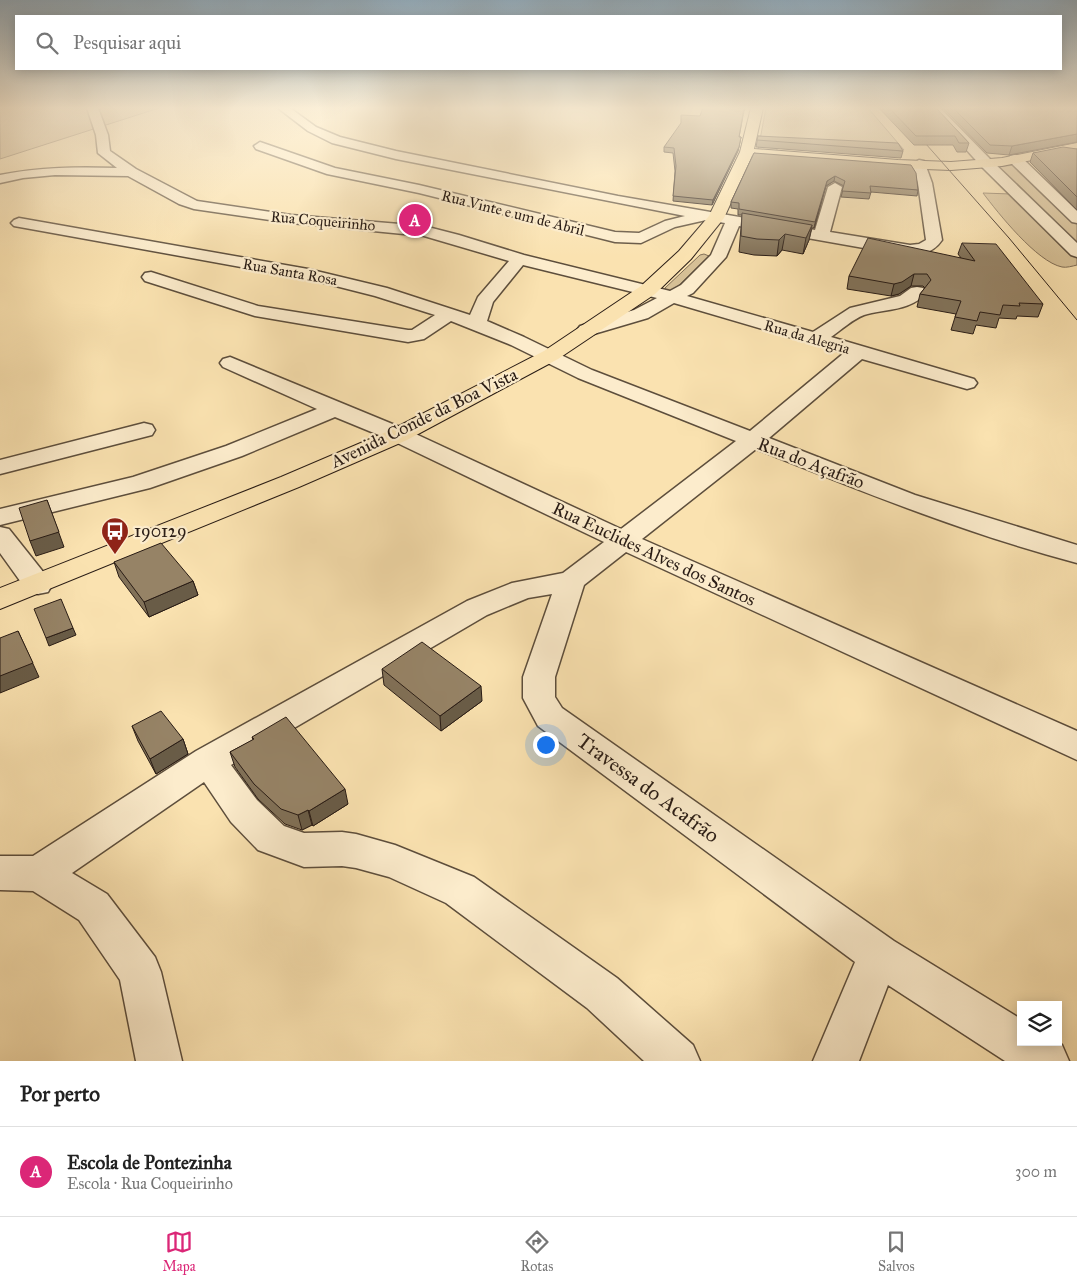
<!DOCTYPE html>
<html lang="pt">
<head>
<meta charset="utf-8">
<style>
	body { margin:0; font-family:"IM FELL Great Primer",serif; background:#f6f6f6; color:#222 }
	.controls { position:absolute; right:15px; bottom:15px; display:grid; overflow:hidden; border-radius:0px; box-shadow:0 2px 12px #0003 }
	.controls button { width:45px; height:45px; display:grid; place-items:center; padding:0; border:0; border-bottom:1px solid #e0e0e0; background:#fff; color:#222; font:25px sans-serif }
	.you { position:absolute; left:545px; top:744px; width:18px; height:18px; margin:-12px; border:4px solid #fff; border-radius:50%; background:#1a73e8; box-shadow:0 0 0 8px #1a73e833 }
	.badge { display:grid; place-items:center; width:32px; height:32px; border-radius:50%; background:#db2777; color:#fff; font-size:16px; font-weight:700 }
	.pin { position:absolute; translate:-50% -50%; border:2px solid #fff; box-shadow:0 1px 5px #0006 }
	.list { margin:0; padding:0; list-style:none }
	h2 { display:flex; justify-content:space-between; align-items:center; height:65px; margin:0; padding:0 20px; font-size:21px }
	h2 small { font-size:16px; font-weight:400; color:#767676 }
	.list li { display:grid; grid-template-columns:32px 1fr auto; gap:15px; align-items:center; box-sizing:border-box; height:90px; padding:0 20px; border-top:1px solid #e0e0e0 }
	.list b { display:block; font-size:19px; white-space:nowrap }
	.list p { margin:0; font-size:16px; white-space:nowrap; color:#767676 }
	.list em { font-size:16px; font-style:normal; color:#767676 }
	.icon { flex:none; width:28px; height:28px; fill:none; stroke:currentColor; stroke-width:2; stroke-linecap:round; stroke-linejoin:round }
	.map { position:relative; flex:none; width:1077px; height:1061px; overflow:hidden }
	.search { position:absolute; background:#fff; box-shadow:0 2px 12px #0003; left:15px; right:15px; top:15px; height:55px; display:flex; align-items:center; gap:12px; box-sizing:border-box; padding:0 18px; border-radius:0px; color:#767676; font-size:19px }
	.sheet { height:155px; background:#fff }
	nav { display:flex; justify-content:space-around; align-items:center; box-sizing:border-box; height:70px; border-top:1px solid #e0e0e0; background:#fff; font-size:14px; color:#767676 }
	nav a { display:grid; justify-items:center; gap:2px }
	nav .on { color:#db2777 }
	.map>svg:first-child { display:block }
</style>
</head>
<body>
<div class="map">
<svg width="1077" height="1061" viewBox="0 0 1077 1061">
	<rect width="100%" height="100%" fill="#fae2b0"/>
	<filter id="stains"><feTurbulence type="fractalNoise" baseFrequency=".004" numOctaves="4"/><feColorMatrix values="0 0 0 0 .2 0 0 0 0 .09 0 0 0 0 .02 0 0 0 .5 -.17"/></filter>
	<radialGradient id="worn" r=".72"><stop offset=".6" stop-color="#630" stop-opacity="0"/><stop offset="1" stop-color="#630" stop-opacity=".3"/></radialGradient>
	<path fill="#d6c096" stroke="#806e56" d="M0,108H159L0,159Z
		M766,108H868L904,150L777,144V151L758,150Z
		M1024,164L1077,221V247L996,167Z
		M983,193L1011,194L1027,206L1077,258V265C1073,266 1066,268 1062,267C1037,262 998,213 983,193Z
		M704,254L709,256L673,291L665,290V288L700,255Z"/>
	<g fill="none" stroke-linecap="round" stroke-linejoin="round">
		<g stroke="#5d4e3c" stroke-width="3">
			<path id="street" d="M87,108H98L108,135L110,151L136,169L197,201L291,215L424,226L459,235L524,255L670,291L681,285L711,255L725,223L706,220L675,227L641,243L615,242L419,193L327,174L256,149L254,146L260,142L335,168L419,185L615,232L639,233L665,221L685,216L396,159L332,143L308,131L278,108H290L316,127L340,137L396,151L618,196L815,230L828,187L835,183L842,187L830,232L910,245L919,244L926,240L918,183L912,164L919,160L924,161L932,183L942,240C930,258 911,255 892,253L739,226L726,257L693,293L687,296L813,332L850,308L900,296L911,288L917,287L923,288L926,292C913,311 884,309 864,315C853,319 841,330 831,337L974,379L977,383L974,387L967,389L862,359L769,438L915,495L1077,545V563C967,534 861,491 756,449L642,539L1077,731V760L626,552L584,585L555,677V697L562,708L894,941L1021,1019V1042H1058L1062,1045L1069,1061H1005L888,985L859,1061H813L855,962L538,726L523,698V677L552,594L528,598L487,615L231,765L257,800L284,826L304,833L342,832L356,834L395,845L474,877L617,978L693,1045L700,1061H644L587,1008L446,903L389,877L356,868L342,866L304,867L258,850L231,822L204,782L72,873L107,894L155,957L161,972L182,1061H136L120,980L79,920L33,891L0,890V856H33L196,751L467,601L512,583L563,573L604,542L391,440L335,417L242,456L150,488L0,525V509L133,477L226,446L317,409L223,367L220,363L223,359L230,357L407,430L621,529L736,441L578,378L511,345L451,321L424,339L408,342L255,316L145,281L142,277L145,273L151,272L258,306L408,330H412L435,315L375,296L308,279L14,226L11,223L14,220L19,218L308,269L387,288L470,315L478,297L509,261L424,236L291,223L194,209L179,204L128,176L55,175L23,178L0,183V175C39,167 77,167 117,168L98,153L96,135ZM523,265L657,298L634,310L580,326L577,330L580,334L587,336L648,318L674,303L844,353L750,431L592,370L524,337L487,321L493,302Z
				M929,108H940L992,161L1077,243V257L1071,255L982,167Z
				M1015,155L1020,156L1077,211V223L1072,222L1010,162L1009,159L1010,156Z
				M144,423L152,425L155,430L152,435L0,474V460Z
				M0,527L9,529L48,578L52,585L48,592L38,594L28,592L0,553Z"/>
		</g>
		<g stroke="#291c15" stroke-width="2">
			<path id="primary" d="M751,108H763L754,149L898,160L951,162L1002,158L1077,143V151L1002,166L951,170L898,168L752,156L724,218L691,259L655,294L558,359L407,440L299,487L0,609V588L281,477L391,430L544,351L641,286L679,251L709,216L740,152Z"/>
		</g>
		<use href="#street" fill="#fceccc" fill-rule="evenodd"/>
		<use href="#primary" fill="#fae2b0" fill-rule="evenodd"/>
		<path stroke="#291c15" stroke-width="1" d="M918,135L1009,238L1077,320"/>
	</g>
	<path fill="#817158" stroke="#291c15" d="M703,108H746L744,111L739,137H741L738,151L712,205L673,201L675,171L673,153L664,152V147L700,116Z
		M879,108H936L969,143L966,152H957L953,145H914Z
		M943,108H1077V142L1009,155L987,153Z
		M758,136L903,151L901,158L756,147Z
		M1077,149V210L1030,162L1033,153Z
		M754,153L918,190L917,196L871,192L869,199L841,197L844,186L834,181L826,186L814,228H812L809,240L803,254L782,250L777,256L754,255L739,252L742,215H738V209L731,208V202Z
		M962,243L1043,304L1038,317L1017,316L1016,319L999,318L996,328L976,325L973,334L951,330L956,314L917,307L920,294L925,288L923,286H911L899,294L891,296L847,289L849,276L961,258L958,254Z
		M114,562L193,581L198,595L149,617L119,577Z
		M382,669L482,701L441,731L384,685Z
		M132,726L183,739L188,754L156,774L138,741Z
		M252,737L348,804L313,826L312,825L302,830L285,824L258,799L235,767L230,752L253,740Z"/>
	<path fill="#695c47" stroke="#291c15" d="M1077,134V142L1009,155L1012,146Z
		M741,137L738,151L712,205L713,200Z
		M835,176L834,181L826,186L814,228L827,181Z
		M812,225L809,240L803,254L806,238Z
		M785,234L782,250L777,256L779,240Z
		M914,274L911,286L899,294L891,296L894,284Z
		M47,500L64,547L36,556L30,541Z
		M193,581L198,595L149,617L144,602Z
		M73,628L76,635L49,646L46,638Z
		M18,631L39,677L0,693V676Z
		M481,686L482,701L441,731L440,716Z
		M183,739L188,754L156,774L150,759Z
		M345,789L348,804L313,826L309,811Z
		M308,810L312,825L302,830L298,815Z"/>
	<path fill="#968366" stroke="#291c15" d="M703,108H744L739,137H741L739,147L713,200L673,196L676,166L674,148L664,147L681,123V115L700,116Z
		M889,108H936L969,143H959L955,136H916Z
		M953,108H1077V134L1012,146L990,145Z
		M758,136L898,143L903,151L757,140Z
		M1063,147L1077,149V197L1033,153Z
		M754,153L911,165L916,173L918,190L870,186L871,193L842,191L845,181L835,176L827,181L815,222L739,209V203L731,202Z
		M742,213L812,225L806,238L785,234L779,240L757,239L741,236Z
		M868,238L975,261L962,243L996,244L1043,304L1019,303L1020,306L1003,305L1000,315L980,312L977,321L955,317L961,301L920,294L931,280L927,274H914L902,282L894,284L849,276Z
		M47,500L59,532L30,541L19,508Z
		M161,543L193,581L144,602L114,562Z
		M61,599L73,628L46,638L34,609Z
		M18,631L33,663L0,676V638Z
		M422,642L481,686L440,716L382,669Z
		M161,711L183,739L150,759L132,726Z
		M286,717L345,789L309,811L308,810L298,815L281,809L254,784L230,752L254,739L252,737Z"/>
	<linearGradient id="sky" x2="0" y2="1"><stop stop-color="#93acbc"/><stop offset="0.42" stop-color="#fdf2db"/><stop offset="1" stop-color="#fdf2db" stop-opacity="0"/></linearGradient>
	<rect width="1077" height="257" fill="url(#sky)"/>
	<defs>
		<g id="bus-pin" transform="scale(1.4375)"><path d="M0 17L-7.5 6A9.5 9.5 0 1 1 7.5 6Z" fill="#8f2418" stroke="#fceccc"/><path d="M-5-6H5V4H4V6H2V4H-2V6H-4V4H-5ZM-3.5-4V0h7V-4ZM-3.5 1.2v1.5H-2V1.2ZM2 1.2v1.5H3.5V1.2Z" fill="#fff"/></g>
	</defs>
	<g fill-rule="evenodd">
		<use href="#bus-pin" x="115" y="531"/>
	</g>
	<g text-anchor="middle" stroke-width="4.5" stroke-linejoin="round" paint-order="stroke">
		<g font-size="15" fill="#291c15" stroke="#fceccc">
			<text transform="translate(513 213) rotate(14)" y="5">Rua Vinte e um de Abril</text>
			<text transform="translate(323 221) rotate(5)" y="5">Rua Coqueirinho</text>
			<text transform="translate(290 272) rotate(10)" y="5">Rua Santa Rosa</text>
			<text transform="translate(807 337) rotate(16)" y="5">Rua da Alegria</text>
		</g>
		<g font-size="18" fill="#291c15" stroke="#fceccc">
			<text transform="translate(424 418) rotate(-26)" y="6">Avenida Conde da Boa Vista</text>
			<text transform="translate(811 463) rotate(21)" y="6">Rua do Açafrão</text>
			<text transform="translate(654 554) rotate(25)" y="6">Rua Euclides Alves dos Santos</text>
		</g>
		<g font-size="18" fill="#291c15" stroke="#fceccc" text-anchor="start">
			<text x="134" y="537">190129</text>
		</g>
		<g font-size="21" fill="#291c15" stroke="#fceccc">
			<text transform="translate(648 788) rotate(36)" y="7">Travessa do Acafrão</text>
		</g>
	</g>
	<rect width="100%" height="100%" filter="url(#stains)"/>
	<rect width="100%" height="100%" fill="url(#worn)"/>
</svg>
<div class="controls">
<button><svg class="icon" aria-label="layers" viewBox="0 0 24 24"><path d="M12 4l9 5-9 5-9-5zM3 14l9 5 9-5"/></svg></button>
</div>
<div class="you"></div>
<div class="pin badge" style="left:415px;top:220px">A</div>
<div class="search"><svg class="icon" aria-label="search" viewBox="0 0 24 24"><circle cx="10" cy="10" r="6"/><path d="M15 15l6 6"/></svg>Pesquisar aqui</div>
</div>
<section class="sheet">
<h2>Por perto<small></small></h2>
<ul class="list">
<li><span class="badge">A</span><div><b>Escola de Pontezinha</b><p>Escola · Rua Coqueirinho</p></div><em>300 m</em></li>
</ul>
</section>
<nav>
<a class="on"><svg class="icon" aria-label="map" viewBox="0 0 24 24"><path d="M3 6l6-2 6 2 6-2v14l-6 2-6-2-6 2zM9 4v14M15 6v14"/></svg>Mapa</a>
<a><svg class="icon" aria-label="directions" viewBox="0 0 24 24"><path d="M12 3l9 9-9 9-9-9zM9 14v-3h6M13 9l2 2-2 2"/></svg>Rotas</a>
<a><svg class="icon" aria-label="saved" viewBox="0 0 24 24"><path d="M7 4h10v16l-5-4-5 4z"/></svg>Salvos</a>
</nav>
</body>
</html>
